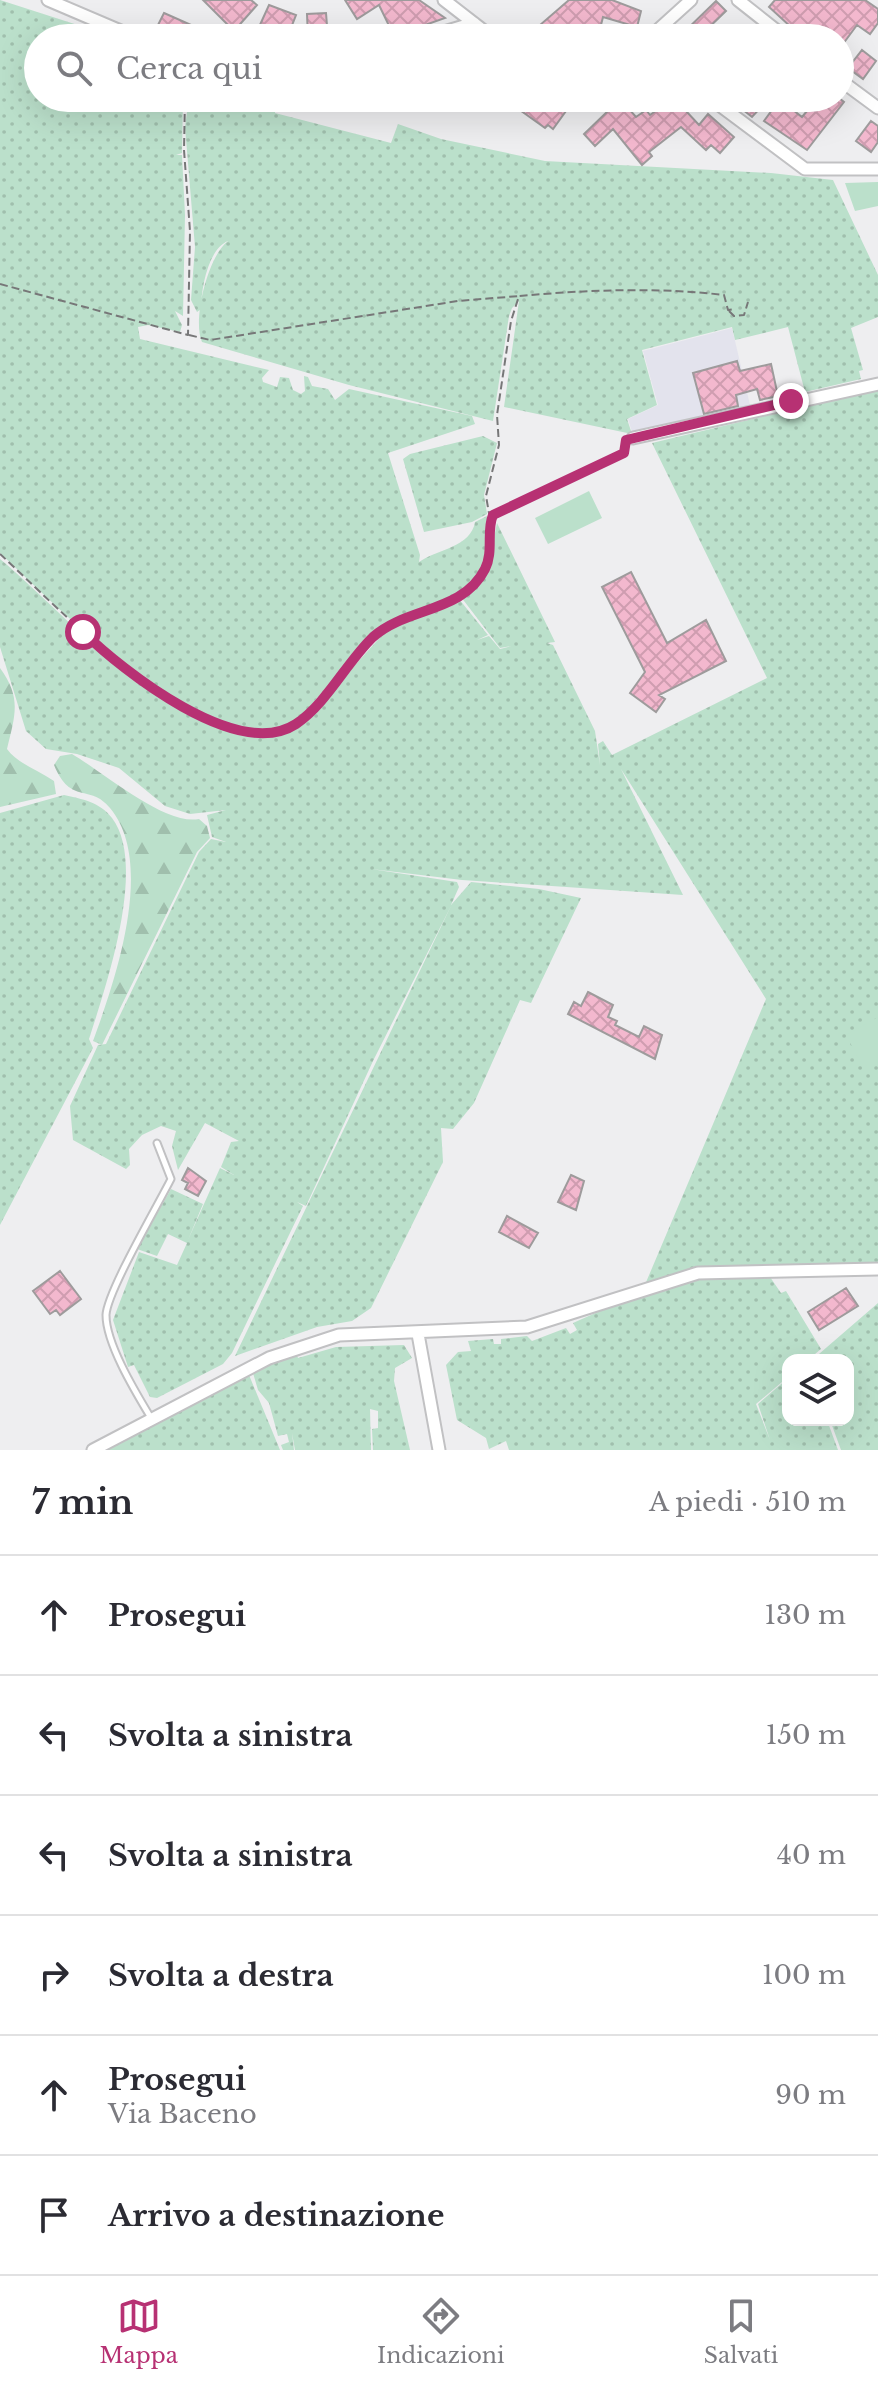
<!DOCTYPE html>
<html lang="it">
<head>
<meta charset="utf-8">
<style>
	body { margin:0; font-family:"Libre Baskerville",serif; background:#f2f2f3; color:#2b2b33 }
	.controls { position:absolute; right:24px; bottom:24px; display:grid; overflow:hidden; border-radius:16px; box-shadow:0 8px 32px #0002 }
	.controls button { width:72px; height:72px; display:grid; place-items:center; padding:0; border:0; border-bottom:2px solid #e1e1e2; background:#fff; color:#2b2b33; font:40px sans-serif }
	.stop { position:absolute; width:24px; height:24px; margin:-18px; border:6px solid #b73173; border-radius:50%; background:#fff }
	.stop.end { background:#b73173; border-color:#fff; box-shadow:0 2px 8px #0008 }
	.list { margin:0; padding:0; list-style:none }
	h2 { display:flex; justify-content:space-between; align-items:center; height:104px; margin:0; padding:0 32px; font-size:34px }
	h2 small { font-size:26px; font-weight:400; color:#7c7c81 }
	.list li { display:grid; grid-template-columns:52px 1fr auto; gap:24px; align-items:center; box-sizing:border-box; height:120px; padding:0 32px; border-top:2px solid #e1e1e2 }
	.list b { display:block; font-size:30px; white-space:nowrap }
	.list p { margin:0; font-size:26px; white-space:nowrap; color:#7c7c81 }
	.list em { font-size:26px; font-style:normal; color:#7c7c81 }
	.icon { flex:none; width:44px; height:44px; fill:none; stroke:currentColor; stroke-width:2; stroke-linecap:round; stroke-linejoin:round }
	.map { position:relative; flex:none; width:878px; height:1450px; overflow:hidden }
	.search { position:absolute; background:#fff; box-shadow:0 8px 32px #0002; left:24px; right:24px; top:24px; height:88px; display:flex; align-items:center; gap:20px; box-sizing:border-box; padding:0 28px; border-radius:44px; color:#7c7c81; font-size:30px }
	.sheet { height:824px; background:#fff }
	nav { display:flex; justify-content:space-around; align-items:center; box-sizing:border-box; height:112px; border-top:2px solid #e1e1e2; background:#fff; font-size:22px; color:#7c7c81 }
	nav a { display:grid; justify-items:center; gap:4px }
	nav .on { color:#b73173 }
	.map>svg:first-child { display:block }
</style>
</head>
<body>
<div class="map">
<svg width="878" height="1450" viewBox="0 0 878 1450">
	<defs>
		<pattern id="grass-dots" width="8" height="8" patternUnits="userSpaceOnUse" patternTransform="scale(2)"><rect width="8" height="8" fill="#bbe0cb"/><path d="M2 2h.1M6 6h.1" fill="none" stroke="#a0bfad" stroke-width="1.8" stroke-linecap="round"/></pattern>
		<pattern id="forest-firs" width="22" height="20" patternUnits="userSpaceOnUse" patternTransform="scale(2)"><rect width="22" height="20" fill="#bbe0cb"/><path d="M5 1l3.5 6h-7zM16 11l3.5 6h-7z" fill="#a0bfad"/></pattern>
		<pattern id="building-cross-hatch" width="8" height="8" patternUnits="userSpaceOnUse" patternTransform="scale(2)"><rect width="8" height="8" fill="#f3b8ce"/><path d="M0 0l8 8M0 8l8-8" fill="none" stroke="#cf9db0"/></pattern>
	</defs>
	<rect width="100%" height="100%" fill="#eeeef0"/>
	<path fill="#e3e3ed" d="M732,328L750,405L633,435L628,419L658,405L643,351Z"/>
	<path fill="url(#grass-dots)" d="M0,0L118,38H38V98H183L182,153L176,155H182L185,215L183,316L175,311L182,325L180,332L148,325L138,327L140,339L269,370L262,378L263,382L277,387L280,377L289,378L293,390L301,394L305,391L304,376L308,377L312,386L328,389L335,400L349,389L472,416L475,424L388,453L420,555L419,562C438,549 471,547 475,522L487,516C501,585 452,595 401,619C366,635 343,669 318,697C310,705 302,719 293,723C210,766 55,604 0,553Z
		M189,98H276L275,113L391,143L398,124L441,139L545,161L771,173L833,180L878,275V317L851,328L863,370L859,371L861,379L805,392L788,327L735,340L732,327L642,350L657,405L627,419L632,434L504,407L519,301L512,308L509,316L493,421L349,385L202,342C192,320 208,256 228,241C208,249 201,289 201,309L197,312L191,300L195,247L185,127Z
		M878,389V1265C798,1261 722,1271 644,1287L766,999L621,769L683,895L462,880L371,869L457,882L459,887L451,905L471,882L539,889L581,898L531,1003L520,1000L474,1103L453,1129L441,1128L443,1162L371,1308L352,1321L317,1327L235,1356L451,906L373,1061L306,1206L297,1202L303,1206L232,1353L223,1364L157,1398L150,1397L134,1365L128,1367L113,1320L139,1252L177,1265L187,1243L168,1234L157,1256L137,1249L171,1189L203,1204L188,1240L220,1168L234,1175L221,1167L231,1142L239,1141L205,1123L178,1170L172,1146L176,1131L161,1126L142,1135L129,1149L130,1165L126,1169L73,1140L70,1106L98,1045L106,1044L199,852L211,839L226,842L212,837L207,815L226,810L190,814L165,806L119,768L77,754L46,749L26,731L0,647V559C63,610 214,788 304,721L385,632L459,599L488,635L477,640L489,636L500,649L512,646L500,648L461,597L487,572L497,523L555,642L547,643L553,645L595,731L600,765L598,744L603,741L612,755L767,678L652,443Z
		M483,436L497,443L484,495L487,514L472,522L424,532L403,459L410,454Z
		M64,795C82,799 100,802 112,818C148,865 105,989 89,1039L93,1048L0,1225V813Z
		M705,1277H770L781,1293L786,1291L821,1349L808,1360H788V1377L756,1404L770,1440L758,1404L788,1378V1420H827L838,1450H509L506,1441L489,1449L486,1438L457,1420L446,1365L458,1352L471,1351L468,1341L493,1339L494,1344H501V1339L527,1336L532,1341L566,1328L570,1334L577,1330L573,1323L618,1303Z
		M878,1303V1450H841L830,1420H848V1360H812Z
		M404,1345L412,1358L395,1368L394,1381L410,1450H373L372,1429L378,1428V1411L370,1409L371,1450H295L292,1433L294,1450H283L281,1445L289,1442L287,1434L278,1436L269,1403L258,1390L253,1373L296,1353L298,1358L336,1347Z
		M249,1375L280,1450H105Z"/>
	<path fill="url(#forest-firs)" d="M0,668C22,698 15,715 7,749C18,764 38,770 54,781L56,794L0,807Z
		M72,754C103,772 165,826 199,819L207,826L210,838L197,852L102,1045L93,1041C115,981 156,863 110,808C90,783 71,806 54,765L60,756Z"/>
	<path fill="#bbe0cb" d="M878,182V206L855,211L845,183Z
		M589,491L602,518L548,544L535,518Z
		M878,1017V1058L863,1067L846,1035Z"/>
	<path fill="url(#building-cross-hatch)" stroke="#9e9b9c" stroke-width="2" d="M203,0H251L257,5L234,31Z
		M345,0H419L445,18L394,36L379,5L357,19Z
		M569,0H612L641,11L637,27L603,17L601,25L586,38H542L547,33L540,25Z
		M775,0H865L878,9V23L870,34L857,25L840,48V38H803L769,7Z
		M716,1L726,11L698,38H678Z
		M269,5L296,15L287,38L273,34L272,38H254Z
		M164,13L198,28L194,38H181L157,27Z
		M326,13L328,38H308L307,14Z
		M862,50L876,61L863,79L848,68Z
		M503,98H548L566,111L553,129L548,125L545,128Z
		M598,98H619L636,117L646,110L650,115L674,98L699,125L708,114L734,137L720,153L711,145L706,150L681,127L649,152L652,156L642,165L613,129L595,146L584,134L609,110Z
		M742,98H778L802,117L818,98H839L844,102L807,150L764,121L772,110L764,104L752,117L737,105Z
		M871,121L878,126V142L871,152L856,141Z
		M737,361L740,371L771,364L778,396L760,400L757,389L736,395L738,406L704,414L693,373Z
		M631,572L667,643L706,620L726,661L659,695L665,699L656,712L630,693L645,672L602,587Z
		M588,992L613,1005L608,1017L617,1021L615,1025L639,1037L644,1026L662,1035L655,1059L568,1014L574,1002L581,1006Z
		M188,1168L206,1181L198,1196L185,1189L188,1183L182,1180Z
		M571,1175L584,1181L576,1210L558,1202Z
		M507,1216L538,1233L529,1248L499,1232Z
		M60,1271L81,1299L60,1315L56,1310L50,1314L33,1291Z
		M846,1288L858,1306L819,1330L808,1312Z"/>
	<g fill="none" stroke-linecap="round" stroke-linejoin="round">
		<g stroke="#c1c1c3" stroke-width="9">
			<path id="service" d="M151,1418C136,1393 106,1344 106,1315C107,1292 158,1205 171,1179L157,1143"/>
		</g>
		<g stroke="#c1c1c3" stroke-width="15">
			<path id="minor" d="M48,0L137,38
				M444,0L493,38
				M738,0L786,38
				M424,38L474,23
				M649,38L691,0
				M840,80L878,108
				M570,98H579
				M710,98L805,169H878
				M633,438L878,384
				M418,1334L439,1450
				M93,1450L269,1358L339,1335L527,1327L698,1273L878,1269"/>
		</g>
		<path stroke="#777778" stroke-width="2" stroke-dasharray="8 4" stroke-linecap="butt" d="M0,284L188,335L190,231L184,150L185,98
			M729,311L734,316L744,315L748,302
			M189,335L210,340L458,301L519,296
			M490,519L486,496L499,445L497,415L511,321L519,296C586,290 657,287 724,295L728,310L735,309
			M0,554C54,603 216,777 297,723C325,704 347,661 374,637C406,607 463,613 485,569C494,551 486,531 493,515L599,467L627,448"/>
		<use href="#service" stroke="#fff" stroke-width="5"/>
		<use href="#minor" stroke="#fff" stroke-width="11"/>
	</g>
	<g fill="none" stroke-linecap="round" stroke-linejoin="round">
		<path stroke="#b73173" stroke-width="10" d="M83,632C123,671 238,762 296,724C327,703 346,663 373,637C406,607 463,613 485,569C494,551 486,531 493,515L624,453L626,440L791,401"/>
	</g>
</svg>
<div class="controls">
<button><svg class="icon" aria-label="layers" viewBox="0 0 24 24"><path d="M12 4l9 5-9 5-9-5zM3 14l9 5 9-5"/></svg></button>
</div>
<div class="stop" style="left:83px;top:632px"></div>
<div class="stop end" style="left:791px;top:401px"></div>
<div class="search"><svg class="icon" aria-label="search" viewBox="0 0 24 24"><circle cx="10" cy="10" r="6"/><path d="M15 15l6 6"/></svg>Cerca qui</div>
</div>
<section class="sheet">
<h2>7 min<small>A piedi · 510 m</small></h2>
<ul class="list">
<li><svg class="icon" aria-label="ahead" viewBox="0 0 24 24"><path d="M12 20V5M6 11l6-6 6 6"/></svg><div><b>Prosegui</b></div><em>130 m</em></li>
<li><svg class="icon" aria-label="left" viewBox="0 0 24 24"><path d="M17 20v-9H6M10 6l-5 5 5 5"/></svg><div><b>Svolta a sinistra</b></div><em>150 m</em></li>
<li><svg class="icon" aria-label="left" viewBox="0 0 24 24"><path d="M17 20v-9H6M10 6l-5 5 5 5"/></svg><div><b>Svolta a sinistra</b></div><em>40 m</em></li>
<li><svg class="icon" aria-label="right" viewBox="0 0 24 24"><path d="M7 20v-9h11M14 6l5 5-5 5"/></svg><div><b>Svolta a destra</b></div><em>100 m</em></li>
<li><svg class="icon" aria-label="ahead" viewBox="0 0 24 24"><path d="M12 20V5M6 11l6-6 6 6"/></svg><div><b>Prosegui</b><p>Via Baceno</p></div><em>90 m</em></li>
<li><svg class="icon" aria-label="arrive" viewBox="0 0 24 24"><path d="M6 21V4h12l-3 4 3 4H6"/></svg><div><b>Arrivo a destinazione</b></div></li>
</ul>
</section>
<nav>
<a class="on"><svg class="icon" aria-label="map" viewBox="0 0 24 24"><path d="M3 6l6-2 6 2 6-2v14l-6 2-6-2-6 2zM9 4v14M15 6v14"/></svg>Mappa</a>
<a><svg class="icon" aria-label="directions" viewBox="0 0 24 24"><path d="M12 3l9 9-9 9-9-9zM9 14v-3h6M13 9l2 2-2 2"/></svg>Indicazioni</a>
<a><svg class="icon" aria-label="saved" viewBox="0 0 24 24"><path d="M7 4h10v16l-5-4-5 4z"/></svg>Salvati</a>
</nav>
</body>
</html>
